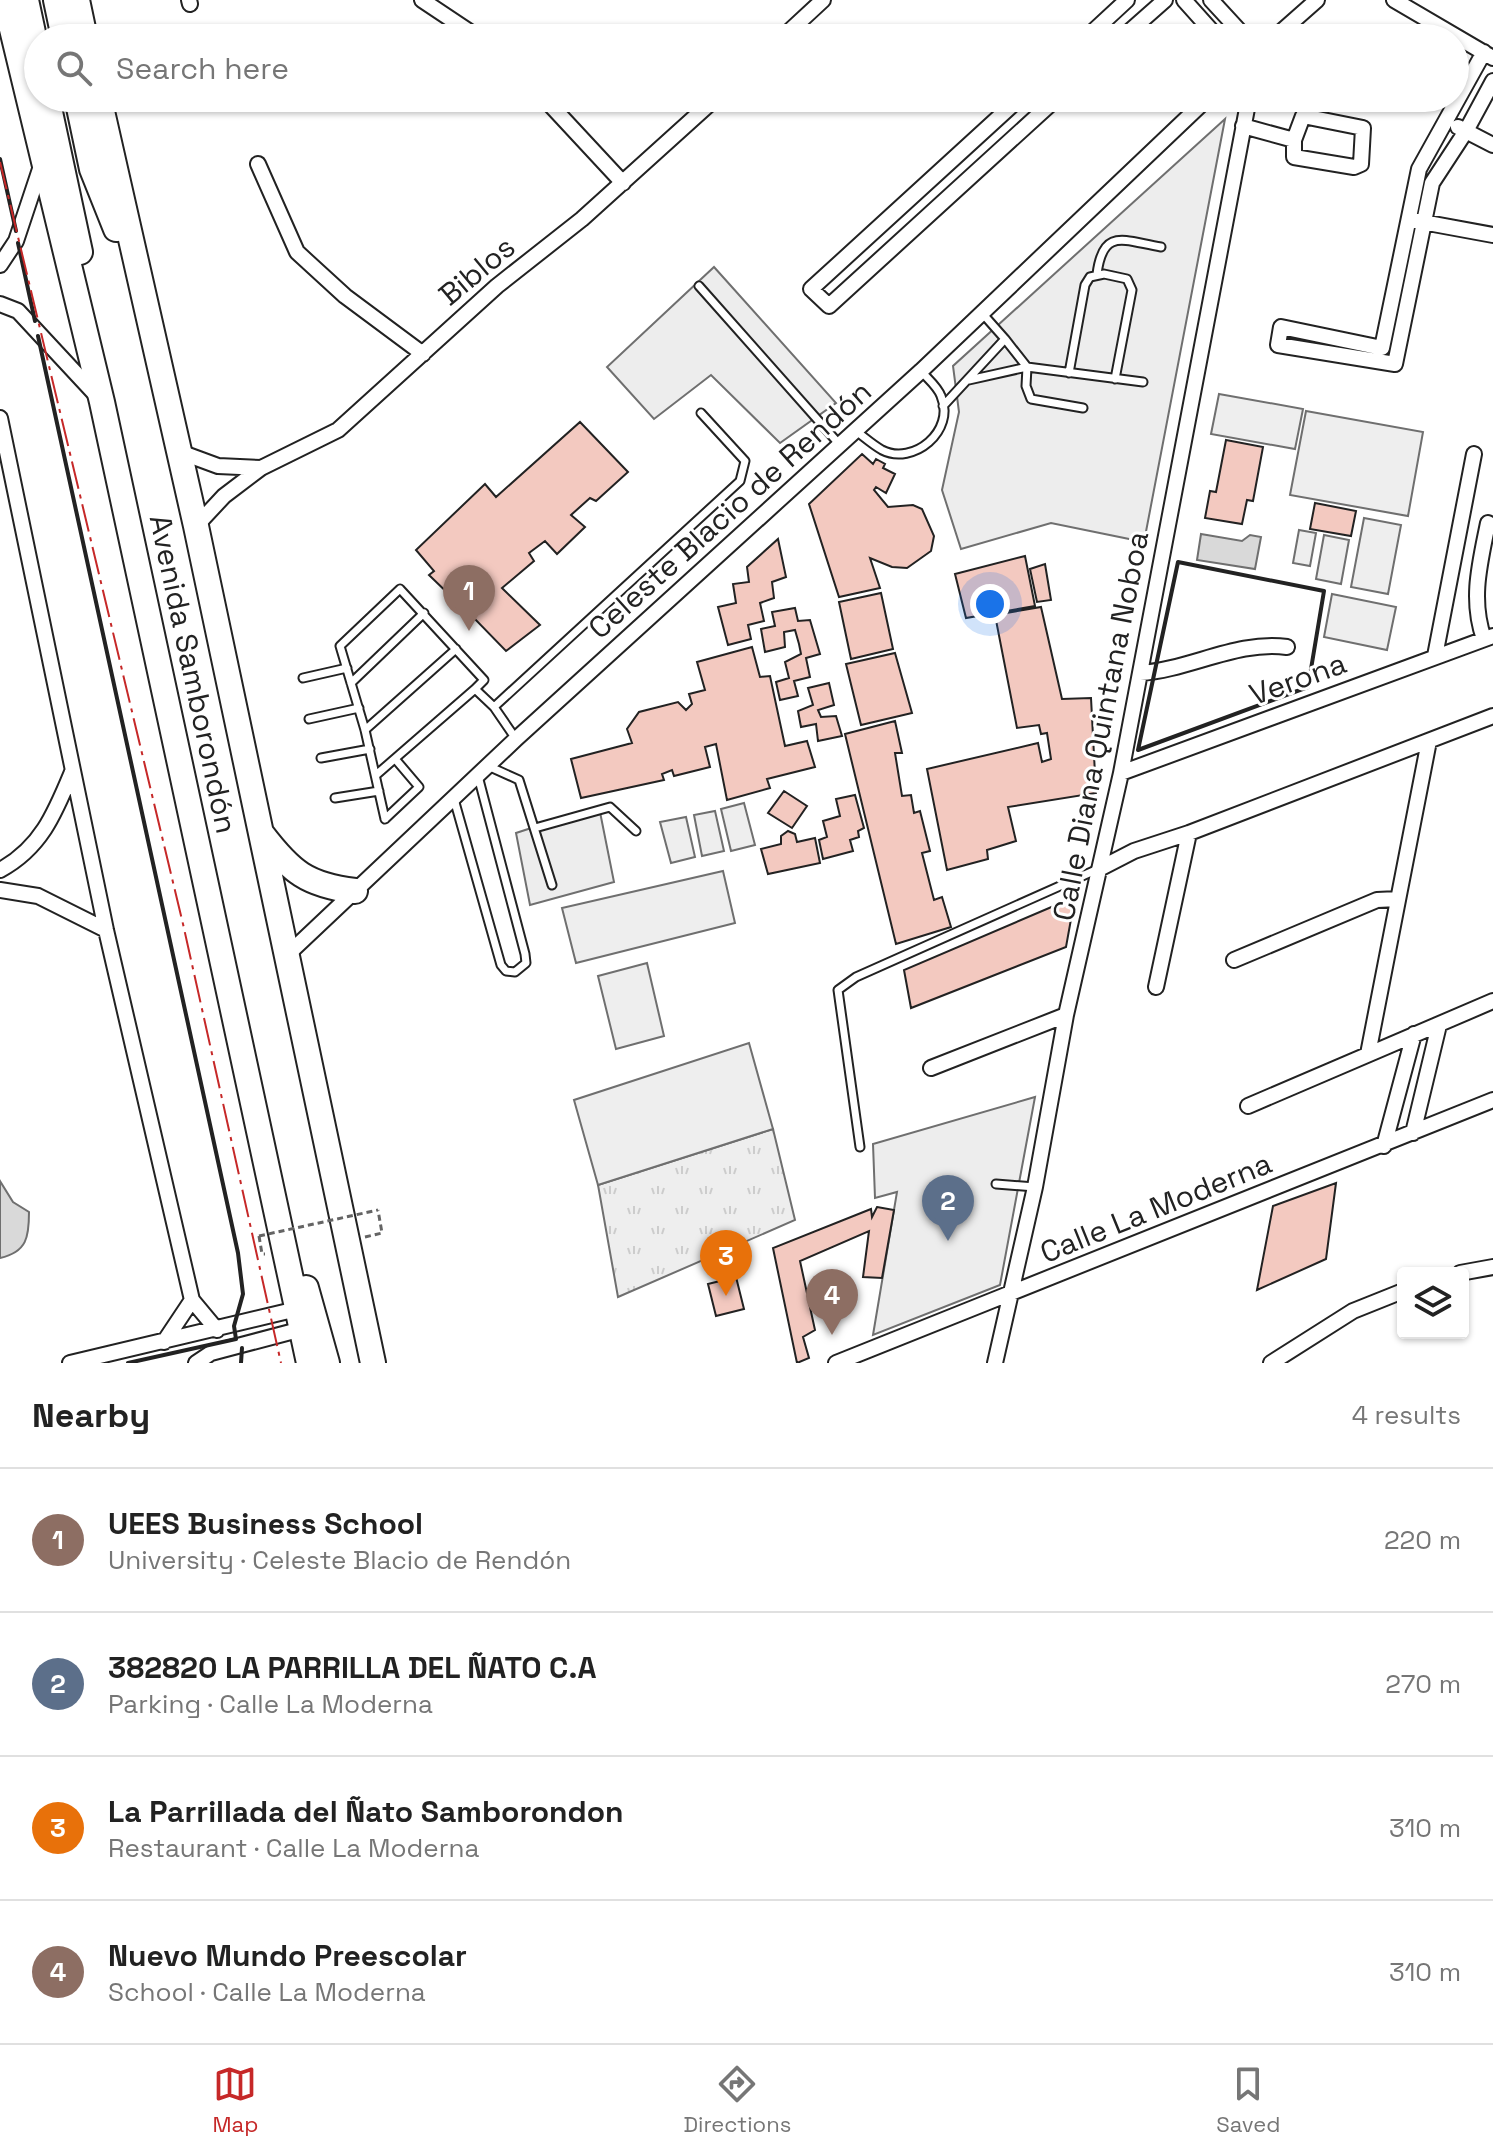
<!DOCTYPE html>
<html lang="en">
<head>
<meta charset="utf-8">
<style>
	body { margin:0; font-family:"Space Grotesk",sans-serif; background:#f6f6f6; color:#222 }
	.controls { position:absolute; right:24px; bottom:24px; display:grid; overflow:hidden; border-radius:8px; box-shadow:0 2px 6px #0004 }
	.controls button { width:72px; height:72px; display:grid; place-items:center; padding:0; border:0; border-bottom:2px solid #e0e0e0; background:#fff; color:#222; font:40px sans-serif }
	.you { position:absolute; left:990px; top:604px; width:28px; height:28px; margin:-20px; border:6px solid #fff; border-radius:50%; background:#1a73e8; box-shadow:0 0 0 12px #1a73e833 }
	.badge { display:grid; place-items:center; width:52px; height:52px; border-radius:50%; background:#c62828; color:#fff; font-size:26px; font-weight:700 }
	.pin { position:absolute; translate:-50% -66px; filter:drop-shadow(0 2px 4px #0008) }
	.pin::after { content:''; position:absolute; top:42px; width:28px; height:24px; background:inherit; clip-path:polygon(0 0,100% 0,50% 100%) }
	.list { margin:0; padding:0; list-style:none }
	h2 { display:flex; justify-content:space-between; align-items:center; height:104px; margin:0; padding:0 32px; font-size:34px }
	h2 small { font-size:26px; font-weight:400; color:#767676 }
	.list li { display:grid; grid-template-columns:52px 1fr auto; gap:24px; align-items:center; box-sizing:border-box; height:144px; padding:0 32px; border-top:2px solid #e0e0e0 }
	.list b { display:block; font-size:30px; white-space:nowrap }
	.list p { margin:0; font-size:26px; white-space:nowrap; color:#767676 }
	.list em { font-size:26px; font-style:normal; color:#767676 }
	.icon { flex:none; width:44px; height:44px; fill:none; stroke:currentColor; stroke-width:2; stroke-linecap:round; stroke-linejoin:round }
	.map { position:relative; flex:none; width:1493px; height:1363px; overflow:hidden }
	.search { position:absolute; background:#fff; box-shadow:0 2px 6px #0004; left:24px; right:24px; top:24px; height:88px; display:flex; align-items:center; gap:20px; box-sizing:border-box; padding:0 28px; border-radius:44px; color:#767676; font-size:30px }
	.sheet { height:680px; background:#fff }
	nav { display:flex; justify-content:space-around; align-items:center; box-sizing:border-box; height:112px; border-top:2px solid #e0e0e0; background:#fff; font-size:22px; color:#767676 }
	nav a { display:grid; justify-items:center; gap:4px }
	nav .on { color:#c62828 }
	.map>svg:first-child { display:block }
</style>
</head>
<body>
<div class="map">
<svg width="1493" height="1363" viewBox="0 0 1493 1363">
	<defs>
		<pattern id="grass-tufts" width="24" height="20" patternUnits="userSpaceOnUse" patternTransform="scale(2)"><rect width="24" height="20" fill="#eee"/><path d="M3 7l-1-3M5 7V3M7 7l1-3M15 17l-1-3M17 17v-4M19 17l1-3" fill="none" stroke="#ccc"/></pattern>
	</defs>
	<rect width="100%" height="100%" fill="#fff"/>
	<path fill="url(#grass-tufts)" stroke="#6f6f6f" stroke-width="2" d="M773,1129L795,1220L618,1297L598,1185Z"/>
	<path fill="#eee" stroke="#6f6f6f" stroke-width="2" d="M1219,394L1303,409L1295,449L1211,434Z
		M1306,411L1423,432L1408,516L1290,495Z
		M1364,518L1401,525L1388,594L1351,587Z
		M1299,530L1316,533L1310,566L1293,563Z
		M1324,535L1349,540L1341,584L1316,579Z
		M1332,594L1396,607L1387,650L1324,637Z
		M744,803L755,845L731,851L721,809Z
		M715,811L724,851L702,856L694,815Z
		M686,817L695,857L671,863L660,822Z
		M723,871L735,923L576,963L562,908Z
		M647,963L664,1036L616,1049L598,976Z
		M749,1043L773,1129L598,1185L574,1100Z"/>
	<path fill="#ededed" stroke="#6f6f6f" stroke-width="2" d="M1225,119L1144,542L1051,523L961,549L942,490L959,412L953,366Z
		M714,267L836,403L780,443L711,375L654,419L607,367Z
		M600,812L614,882L530,905L516,833L568,816Z
		M1035,1097L1000,1285L873,1335L897,1192L875,1198L873,1144Z"/>
	<path fill="#d9d9d9" stroke="#6f6f6f" stroke-width="2" d="M1201,534L1242,541L1250,535L1261,537L1255,569L1197,560Z
		M0,1181L13,1202L29,1212C29,1237 27,1252 0,1258Z"/>
	<path fill="#f3c9c0" stroke="#222" stroke-width="2" d="M580,422L628,472L596,501L590,498L571,515L585,527L557,554L545,541L529,553L534,561L502,588L540,625L506,651L469,613L476,604L469,596L458,603L429,575L434,571L416,550L485,484L496,497Z
		M1226,440L1263,447L1253,501L1247,500L1242,524L1205,518L1210,491L1216,492Z
		M862,454L873,464L876,459L885,464L883,468L895,474L886,493L876,487L874,490L888,507L913,505L922,509L934,536L931,551L907,568L892,567L870,558L880,588L839,597L809,504Z
		M1315,503L1356,511L1351,536L1310,529Z
		M778,539L786,577L772,582L774,598L760,603L764,621L748,625L751,639L728,645L718,607L736,603L733,584L749,582L747,567Z
		M1025,556L1035,606L966,618L955,574Z
		M1045,564L1051,600L1037,602L1030,569Z
		M881,593L893,649L851,659L839,602Z
		M1041,607L1062,699L1091,698L1096,793L1008,807L1016,841L987,850L988,859L947,870L927,769L1038,743L1042,762L1051,759L1047,733L1041,734L1039,725L1017,728L995,615Z
		M795,608L798,621L810,620L820,654L806,658L810,677L794,681L798,696L780,700L776,682L789,678L785,662L801,654L799,644L795,630L784,632L785,647L765,652L761,629L775,626L772,612Z
		M752,647L760,677L770,676L785,746L807,741L815,767L767,779L770,788L727,800L716,744L705,747L710,767L674,776L672,770L662,774L664,780L581,798L571,759L632,743L627,729L639,712L678,702L686,710L692,704L689,694L705,690L697,662Z
		M895,653L912,713L861,725L846,664Z
		M829,683L834,705L818,710L821,717L836,716L842,736L818,741L816,724L801,727L798,711L813,705L808,688Z
		M895,721L902,753H895L902,796L911,795L914,813L920,811L930,851L922,853L934,900L942,897L951,927L896,944L845,734Z
		M784,791L807,806L792,828L768,813Z
		M855,795L864,828L858,831L859,837L850,840L853,851L823,859L819,840L827,837L823,821L840,816L836,799Z
		M788,831L795,834L797,842L815,838L820,863L768,874L761,849L781,844V836Z
		M1075,897L1066,947L911,1008L904,970Z
		M1336,1183L1326,1259L1257,1290L1273,1206Z
		M877,1207L894,1210L882,1278L863,1277L869,1231L800,1261L815,1330L803,1337L809,1358L797,1363L773,1248L871,1209L872,1217Z
		M736,1277L744,1309L716,1316L708,1284Z"/>
	<g fill="none" stroke-linecap="round" stroke-linejoin="round">
		<g stroke="#222" stroke-width="11">
			<path id="service" d="M1097,274C1103,227 1124,241 1161,247
				M699,286L840,445
				M1005,339L1027,367L1026,386L1031,399L1083,408
				M1069,373L1085,285L1090,277L1104,274L1127,279L1132,290L1115,379
				M969,380L1027,367L1143,382
				M943,406L1005,339L982,313
				M856,431C864,437 873,445 882,450C913,466 956,431 941,396C938,387 928,379 921,371
				M303,678L347,668
				M351,683L424,613
				M494,707L740,481L745,461L701,413
				M309,719L359,708
				M365,730L456,649
				M321,758L370,749
				M488,766L519,780L552,885
				M376,775L475,689L494,707L516,739
				M335,798L379,791
				M454,799L501,965L506,971L515,972L526,963L525,954L478,776
				M385,819L365,730L340,646L400,589L484,680L475,689
				M385,819L419,787L396,760
				M535,828L610,807L636,831
				M860,1147L838,990L856,977L1098,869
				M996,1184L1035,1187"/>
		</g>
		<g stroke="#222" stroke-width="18">
			<path id="minor" d="M189,0L190,4
				M422,0L479,38
				M1184,0L1218,38
				M1211,0L1246,38
				M1394,0L1493,58
				M782,38L823,0
				M1086,38L1127,0
				M1122,38L1165,0
				M1274,38L1317,0
				M1484,52L1419,169L1382,348L1281,327L1278,345L1395,364L1432,183L1466,131L1493,81
				M544,98L623,183
				M1020,98L811,289L829,306L1057,98
				M1303,116L1363,128L1361,164L1354,167L1294,157V140Z
				M1243,126L1294,140
				M1458,127L1493,145
				M258,164L297,252L345,296L423,354
				M1417,221L1493,235
				M0,265L16,241L41,166
				M0,304L18,311L97,396
				M0,418L106,930L192,1300L217,1330
				M180,452L218,466L261,468L224,496L196,526
				M261,468L338,430L497,286L582,219L716,98
				M1484,639C1470,599 1480,563 1488,523
				M1435,656L1474,454
				M1140,673C1189,670 1238,640 1287,647
				M1121,773L1493,636
				M1101,868L1134,851L1189,833L1493,716
				M0,870C41,848 55,813 72,772
				M0,890L38,896L106,930
				M285,957L516,739L921,371L1208,98
				M1234,960L1377,900L1398,899
				M1156,987L1189,833
				M1368,1054L1429,741
				M931,1068L1066,1015
				M1248,1106L1493,1001
				M1413,1133L1439,1025
				M1384,1146L1414,1034
				M1460,1273L1493,1267
				M164,1342L192,1300
				M70,1363L297,1309
				M196,1363L211,1353L302,1329
				M836,1363L1493,1100
				M995,1363L1035,1187L1066,1015L1121,773L1249,98
				M1271,1363L1353,1311L1403,1291"/>
		</g>
		<g stroke="#222" stroke-width="28">
			<path id="trunk" d="M5,0L102,402L309,1363
				M26,0L38,56
				M56,0L64,38
				M77,0L85,38
				M47,98L80,252
				M77,98L92,169L116,229
				M99,98L196,526L373,1363
				M262,834C291,872 307,885 355,891
				M306,1288L327,1363"/>
		</g>
		<path stroke="#646464" stroke-width="3" stroke-dasharray="6 4" stroke-linecap="butt" d="M259,1236L262,1254H265
			M365,1237L382,1233L378,1210"/>
		<use href="#service" stroke="#fff" stroke-width="7"/>
		<use href="#minor" stroke="#fff" stroke-width="14"/>
		<use href="#trunk" stroke="#fff" stroke-width="24"/>
		<path stroke="#646464" stroke-width="3" stroke-dasharray="6 4" stroke-linecap="butt" d="M259,1236L378,1210"/>
		<path stroke="#222" stroke-width="4" d="M0,159L16,231
			M18,243L35,321
			M38,336L238,1253L243,1294L234,1326L236,1339L128,1363
			M1178,562L1324,591L1308,687L1138,750Z
			M241,1363L242,1348"/>
		<path stroke="#c62828" stroke-width="2" stroke-dasharray="28 6 4 6" stroke-linecap="butt" d="M0,162L183,924L281,1363"/>
	</g>
	<g text-anchor="middle" stroke-width="6" stroke-linejoin="round" paint-order="stroke">
		<g font-size="30" fill="#222" stroke="#fff">
			<text transform="translate(477 271) rotate(-40)" y="10">Biblos</text>
			<text transform="translate(730 510) rotate(-42)" y="10">Celeste Blacio de Rendón</text>
			<text transform="translate(193 674) rotate(78)" y="10">Avenida Samborondón</text>
			<text transform="translate(1298 679) rotate(-20)" y="10">Verona</text>
			<text transform="translate(1101 726) rotate(-79)" y="10">Calle Diana Quintana Noboa</text>
			<text transform="translate(1156 1208) rotate(-22)" y="10">Calle La Moderna</text>
		</g>
	</g>
</svg>
<div class="controls">
<button><svg class="icon" aria-label="layers" viewBox="0 0 24 24"><path d="M12 4l9 5-9 5-9-5zM3 14l9 5 9-5"/></svg></button>
</div>
<div class="you"></div>
<div class="pin badge" style="left:469px;top:631px;background:#8d6e63">1</div>
<div class="pin badge" style="left:948px;top:1241px;background:#5c6f8a">2</div>
<div class="pin badge" style="left:726px;top:1296px;background:#e8710a">3</div>
<div class="pin badge" style="left:832px;top:1335px;background:#8d6e63">4</div>
<div class="search"><svg class="icon" aria-label="search" viewBox="0 0 24 24"><circle cx="10" cy="10" r="6"/><path d="M15 15l6 6"/></svg>Search here</div>
</div>
<section class="sheet">
<h2>Nearby<small>4 results</small></h2>
<ul class="list">
<li><span class="badge" style="background:#8d6e63">1</span><div><b>UEES Business School</b><p>University · Celeste Blacio de Rendón</p></div><em>220 m</em></li>
<li><span class="badge" style="background:#5c6f8a">2</span><div><b>382820 LA PARRILLA DEL ÑATO C.A</b><p>Parking · Calle La Moderna</p></div><em>270 m</em></li>
<li><span class="badge" style="background:#e8710a">3</span><div><b>La Parrillada del Ñato Samborondon</b><p>Restaurant · Calle La Moderna</p></div><em>310 m</em></li>
<li><span class="badge" style="background:#8d6e63">4</span><div><b>Nuevo Mundo Preescolar</b><p>School · Calle La Moderna</p></div><em>310 m</em></li>
</ul>
</section>
<nav>
<a class="on"><svg class="icon" aria-label="map" viewBox="0 0 24 24"><path d="M3 6l6-2 6 2 6-2v14l-6 2-6-2-6 2zM9 4v14M15 6v14"/></svg>Map</a>
<a><svg class="icon" aria-label="directions" viewBox="0 0 24 24"><path d="M12 3l9 9-9 9-9-9zM9 14v-3h6M13 9l2 2-2 2"/></svg>Directions</a>
<a><svg class="icon" aria-label="saved" viewBox="0 0 24 24"><path d="M7 4h10v16l-5-4-5 4z"/></svg>Saved</a>
</nav>
</body>
</html>
